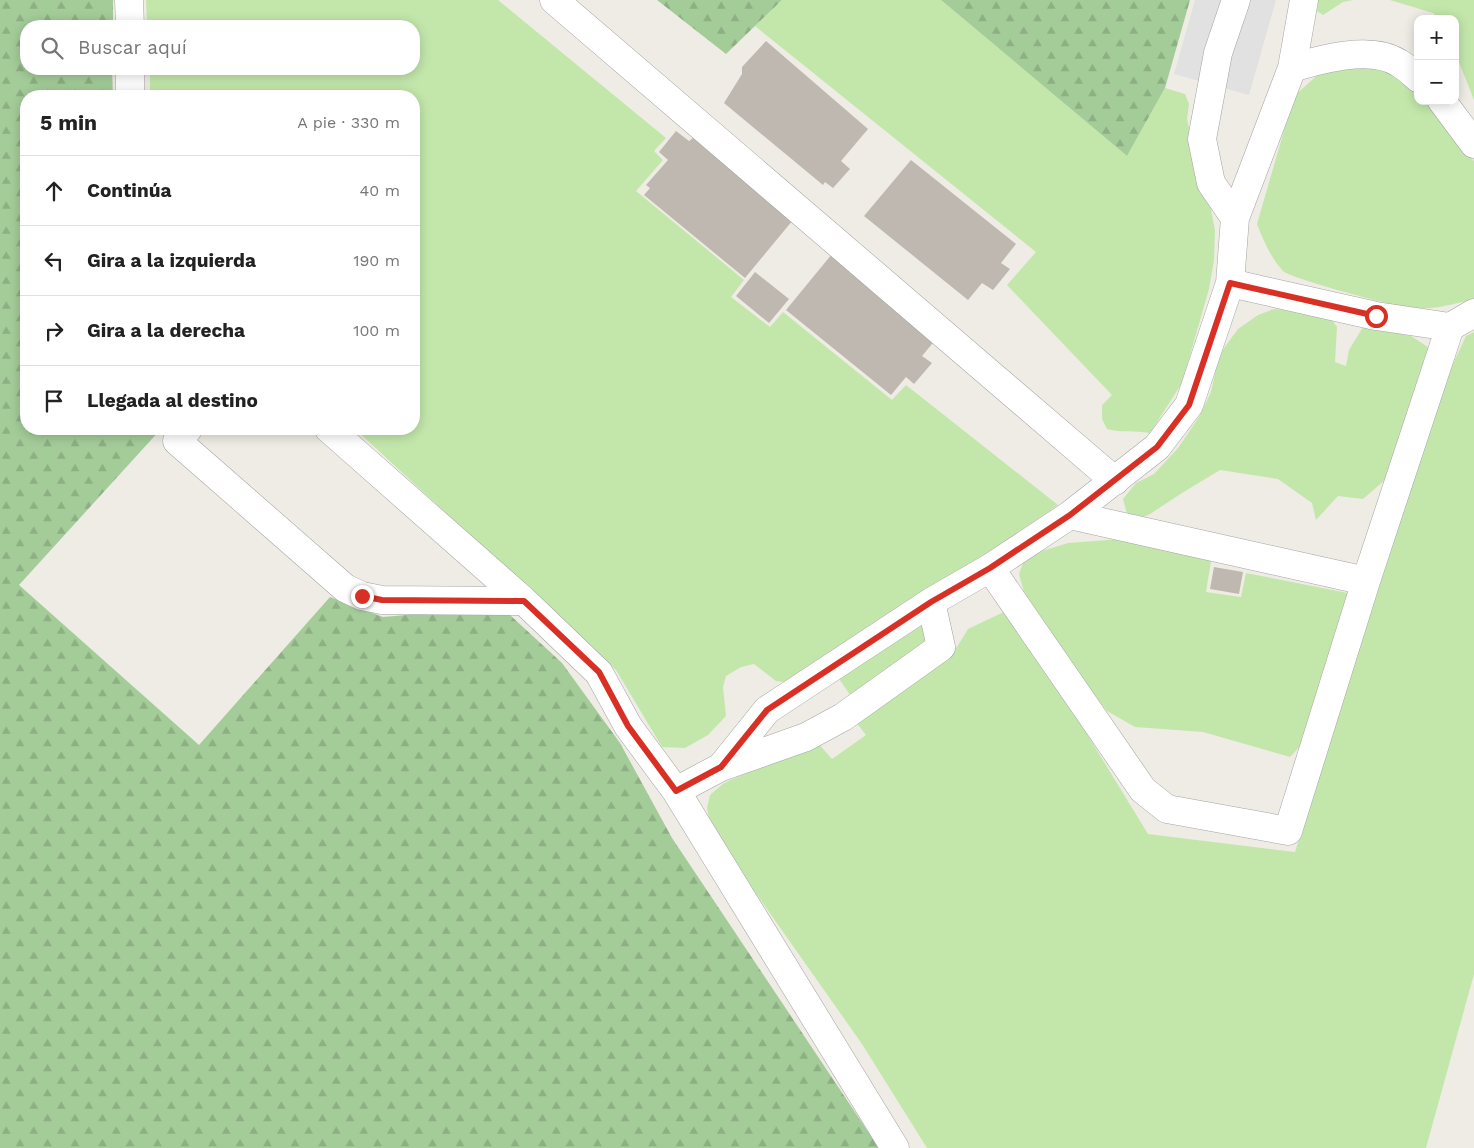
<!DOCTYPE html>
<html lang="es">
<head>
<meta charset="utf-8">
<style>
	body { margin:0; font-family:"Work Sans",sans-serif; background:#f6f6f6; color:#222 }
	.controls { position:absolute; right:15px; top:15px; display:grid; overflow:hidden; border-radius:10px; box-shadow:0 2px 12px #0003 }
	.controls button { width:45px; height:45px; display:grid; place-items:center; padding:0; border:0; border-bottom:1px solid #e0e0e0; background:#fff; color:#222; font:25px sans-serif }
	.stop { position:absolute; width:15px; height:15px; margin:-11px; border:4px solid #d93025; border-radius:50%; background:#fff }
	.stop.end { background:#d93025; border-color:#fff; box-shadow:0 1px 5px #0008 }
	.list { margin:0; padding:0; list-style:none }
	h2 { display:flex; justify-content:space-between; align-items:center; height:65px; margin:0; padding:0 20px; font-size:21px }
	h2 small { font-size:16px; font-weight:400; color:#767676 }
	.list li { display:grid; grid-template-columns:32px 1fr auto; gap:15px; align-items:center; box-sizing:border-box; height:70px; padding:0 20px; border-top:1px solid #e0e0e0 }
	.list b { display:block; font-size:19px; white-space:nowrap }
	.list em { font-size:16px; font-style:normal; color:#767676 }
	.icon { flex:none; width:28px; height:28px; fill:none; stroke:currentColor; stroke-width:2; stroke-linecap:round; stroke-linejoin:round }
	.map { position:relative; flex:none; width:1474px; height:1148px; overflow:hidden }
	.search { position:absolute; background:#fff; box-shadow:0 2px 12px #0003; left:20px; top:20px; width:400px; height:55px; display:flex; align-items:center; gap:12px; box-sizing:border-box; padding:0 18px; border-radius:20px; color:#767676; font-size:19px }
	.panel { position:absolute; background:#fff; box-shadow:0 2px 12px #0003; left:20px; top:90px; width:400px; height:345px; border-radius:20px }
	.map>svg:first-child { display:block }
</style>
</head>
<body>
<div class="map">
<svg width="1474" height="1148" viewBox="0 0 1474 1148">
	<defs>
		<pattern id="forest-firs" width="22" height="20" patternUnits="userSpaceOnUse" patternTransform="scale(1.25)"><rect width="22" height="20" fill="#a4cc99"/><path d="M5 1l3.5 6h-7zM16 11l3.5 6h-7z" fill="#8daf83"/></pattern>
	</defs>
	<rect width="100%" height="100%" fill="#eeece4"/>
	<path fill="#c3e7ab" d="M146,0H498L666,138L654,151L663,160L636,191L744,280L731,297L770,327L783,312L892,400L906,385L1058,505L820,667L793,683L776,681L754,664L741,667L726,676L723,687L726,716L708,735L685,748L662,747L616,670L355,429H414V96H150V69H414V26H147Z
		M782,0H941L1127,156L1165,88L1185,94L1189,104L1187,119L1192,142L1208,195L1215,230L1214,260L1209,289L1182,383L1150,433C1135,430 1122,433 1107,429L1102,419V405L1112,395L1007,285L1036,252L755,26Z
		M1318,0H1353L1343,2L1323,15L1317,11Z
		M1390,0H1474V100L1455,52V19H1439L1433,13Z
		M1369,62L1418,83V101H1433L1474,161V298L1471,300C1450,305 1432,310 1410,308C1397,307 1289,278 1283,271C1271,258 1263,240 1257,224L1294,96L1321,72Z
		M1274,309L1302,311L1329,316L1337,327L1335,362L1346,366L1349,350L1363,327L1411,336L1434,351L1393,473L1363,499L1338,496L1316,520L1312,503L1278,479L1220,470L1182,493L1150,514L1137,520L1127,514L1123,499L1136,483L1154,474L1178,448L1199,417L1211,392L1219,355L1238,329L1258,315Z
		M1474,332V974L1426,1148H927L862,1044L724,848L710,823L707,808L710,795L724,783L817,742L832,759L866,735L855,721L957,647L968,629L1008,610L1024,631L1148,834L1295,852L1443,385L1466,336Z
		M1121,539L1212,555L1206,592L1241,597L1246,573L1353,594L1304,742L1290,757L1203,732L1135,727L1107,711L1086,684L1024,592L1019,574L1023,563L1042,551L1068,543Z
		M919,624L923,625L930,640L853,699L837,676Z"/>
	<path fill="url(#forest-firs)" d="M0,0H113V26H26V69H112L113,96H26V429H161L19,585L199,745L330,597L383,617L441,612L510,615L562,663L620,743L672,838L879,1148H0Z
		M657,0H782L726,54Z
		M941,0H1190L1165,88L1127,156Z"/>
	<path fill="#e1e1e1" d="M1195,0H1276L1249,95L1174,74Z"/>
	<path fill="#bfb8b0" d="M766,41L868,129L841,161L850,169L833,188L825,182L823,185L724,103L742,74V67Z
		M676,131L689,141L693,138L793,220L745,278L644,195L650,188L646,185L668,160L659,152Z
		M911,160L1016,244L1001,263L1010,269L993,290L982,283L968,300L864,216Z
		M832,254L937,338L922,356L932,363L914,384L906,377L891,395L786,310Z
		M755,272L789,299L769,323L736,296Z
		M1214,567L1243,572L1239,594L1210,589Z"/>
	<g fill="none" stroke-linecap="round" stroke-linejoin="round">
		<g stroke="#a4a4a4" stroke-width="29">
			<path id="minor" d="M129,0L130,26
				M554,0L1115,481
				M1292,68C1322,59 1371,45 1399,63C1406,67 1412,73 1418,78
				M130,69V96
				M1442,101L1474,144
				M1235,218L1211,183L1202,139L1218,53L1236,0
				M1230,283L1376,316L1450,327L1474,313
				M188,429L177,441L345,588L362,596L382,600L524,601
				M329,429L524,601L599,673L628,726L676,791
				M1070,515L1366,581
				M990,568L1143,790L1167,809L1288,831L1366,581L1450,327
				M721,767L806,737L843,717L941,647L931,602
				M895,1148L676,791L721,767L767,710L931,602L990,568L1070,515L1157,447L1189,405L1230,283L1235,218L1292,68L1304,0"/>
		</g>
		<use href="#minor" stroke="#fff" stroke-width="28"/>
	</g>
	<g fill="none" stroke-linecap="round" stroke-linejoin="round">
		<path stroke="#d93025" stroke-width="6" d="M362,596L382,600L524,601L599,672L628,726L676,791L721,767L767,710L931,602L990,568L1070,515L1157,447L1189,405L1230,283L1376,316"/>
	</g>
</svg>
<div class="controls">
<button>+</button>
<button>−</button>
</div>
<div class="stop" style="left:1376px;top:316px"></div>
<div class="stop end" style="left:362px;top:596px"></div>
<div class="search"><svg class="icon" aria-label="search" viewBox="0 0 24 24"><circle cx="10" cy="10" r="6"/><path d="M15 15l6 6"/></svg>Buscar aquí</div>
<section class="panel">
<h2>5 min<small>A pie · 330 m</small></h2>
<ul class="list">
<li><svg class="icon" aria-label="ahead" viewBox="0 0 24 24"><path d="M12 20V5M6 11l6-6 6 6"/></svg><div><b>Continúa</b></div><em>40 m</em></li>
<li><svg class="icon" aria-label="left" viewBox="0 0 24 24"><path d="M17 20v-9H6M10 6l-5 5 5 5"/></svg><div><b>Gira a la izquierda</b></div><em>190 m</em></li>
<li><svg class="icon" aria-label="right" viewBox="0 0 24 24"><path d="M7 20v-9h11M14 6l5 5-5 5"/></svg><div><b>Gira a la derecha</b></div><em>100 m</em></li>
<li><svg class="icon" aria-label="arrive" viewBox="0 0 24 24"><path d="M6 21V4h12l-3 4 3 4H6"/></svg><div><b>Llegada al destino</b></div></li>
</ul>
</section>
</div>
</body>
</html>
